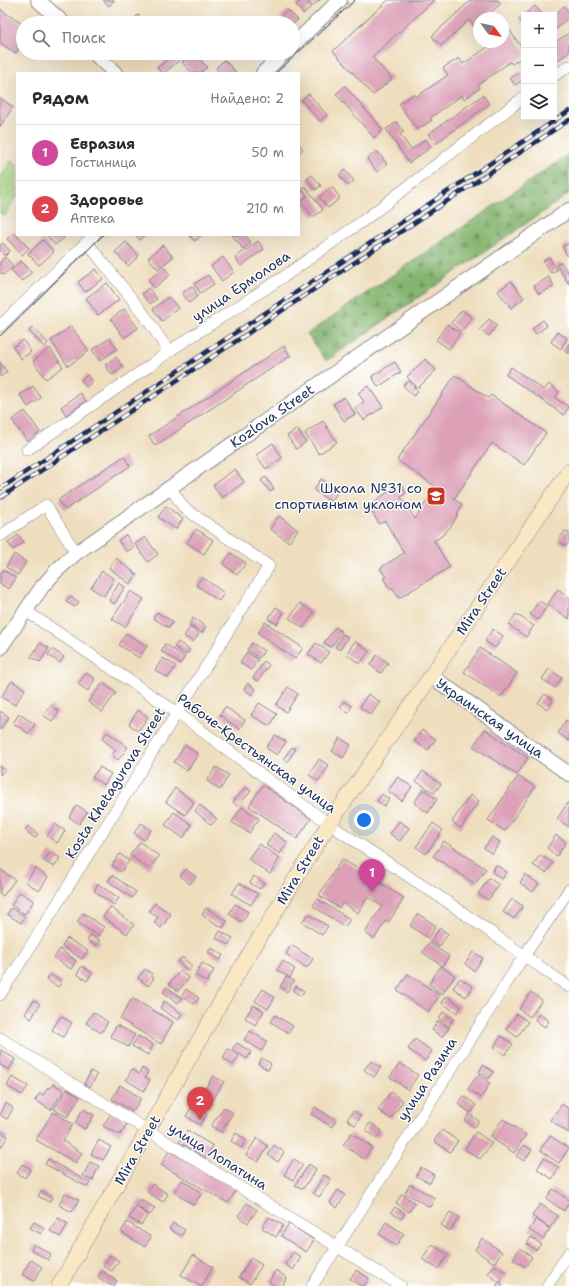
<!DOCTYPE html>
<html lang="ru">
<head>
<meta charset="utf-8">
<style>
	body { margin:0; font-family:"Shantell Sans",sans-serif; background:#f2f2f3; color:#2b2b33 }
	.controls { position:absolute; right:12px; top:12px; display:grid; overflow:hidden; border-radius:0px; box-shadow:0 4px 16px #0002 }
	.controls button { width:36px; height:36px; display:grid; place-items:center; padding:0; border:0; border-bottom:1px solid #e1e1e2; background:#fff; color:#2b2b33; font:20px sans-serif }
	.compass { position:absolute; left:473px; top:12px; width:36px; height:36px; border-radius:50%; background:#fff; box-shadow:0 4px 16px #0002; rotate:123deg }
	.you { position:absolute; left:364px; top:820px; width:14px; height:14px; margin:-10px; border:3px solid #fff; border-radius:50%; background:#1a73e8; box-shadow:0 0 0 6px #1a73e833 }
	.badge { display:grid; place-items:center; width:26px; height:26px; border-radius:50%; background:#c8321e; color:#fff; font-size:13px; font-weight:700 }
	.pin { position:absolute; translate:-50% -33px; filter:drop-shadow(0 1px 2px #0008) }
	.pin::after { content:''; position:absolute; top:21px; width:14px; height:12px; background:inherit; clip-path:polygon(0 0,100% 0,50% 100%) }
	.list { margin:0; padding:0; list-style:none }
	h2 { display:flex; justify-content:space-between; align-items:center; height:52px; margin:0; padding:0 16px; font-size:17px }
	h2 small { font-size:13px; font-weight:400; color:#7c7c81 }
	.list li { display:grid; grid-template-columns:26px 1fr auto; gap:12px; align-items:center; box-sizing:border-box; height:56px; padding:0 16px; border-top:1px solid #e1e1e2 }
	.list b { display:block; font-size:15px; white-space:nowrap }
	.list p { margin:0; font-size:13px; white-space:nowrap; color:#7c7c81 }
	.list em { font-size:13px; font-style:normal; color:#7c7c81 }
	.icon { flex:none; width:22px; height:22px; fill:none; stroke:currentColor; stroke-width:2; stroke-linecap:round; stroke-linejoin:round }
	.map { position:relative; flex:none; width:569px; height:1286px; overflow:hidden }
	.search { position:absolute; background:#fff; box-shadow:0 4px 16px #0002; left:16px; top:16px; width:284px; height:44px; display:flex; align-items:center; gap:10px; box-sizing:border-box; padding:0 14px; border-radius:22px; color:#7c7c81; font-size:15px }
	.panel { position:absolute; background:#fff; box-shadow:0 4px 16px #0002; left:16px; top:72px; width:284px; height:164px; border-radius:0px }
	.map>svg:first-child { display:block }
</style>
</head>
<body>
<div class="map">
<svg width="569" height="1286" viewBox="0 0 569 1286">
	<defs>
		<pattern id="grass-dots" width="8" height="8" patternUnits="userSpaceOnUse"><rect width="8" height="8" fill="#a6d27f"/><path d="M2 2h.1M6 6h.1" fill="none" stroke="#8eb570" stroke-width="1.8" stroke-linecap="round"/></pattern>
		<pattern id="forest-firs" width="22" height="20" patternUnits="userSpaceOnUse"><rect width="22" height="20" fill="#84b46e"/><path d="M5 1l3.5 6h-7zM16 11l3.5 6h-7z" fill="#6b935e"/></pattern>
	</defs>
	<rect width="100%" height="100%" fill="#fff"/>
	<filter id="ink" filterUnits="userSpaceOnUse"><feTurbulence type="fractalNoise" baseFrequency=".025" numOctaves="2"/><feDisplacementMap in="SourceGraphic" scale="8" xChannelSelector="R" yChannelSelector="G"/><feConvolveMatrix kernelMatrix="1 2 1 2 8 2 1 2 1" color-interpolation-filters="sRGB"/></filter>
	<filter id="wash" filterUnits="userSpaceOnUse"><feTurbulence type="fractalNoise" baseFrequency=".012" numOctaves="4" result="noise"/><feDisplacementMap in="SourceGraphic" scale="16" xChannelSelector="R" yChannelSelector="G"/><feGaussianBlur stdDeviation="0.9" result="paint"/><feColorMatrix in="noise" values="0 0 0 0 0 0 0 0 0 0 0 0 0 0 0 0 0 1.4 0 .05"/><feComposite in="paint" operator="in"/></filter>
	<g filter="url(#wash)">
		<rect width="100%" height="100%" fill="#eedebd"/>
		<path fill="url(#grass-dots)" stroke="#60806e" d="M11,161L17,165V196L4,216L0,213V178Z"/>
		<path fill="url(#forest-firs)" stroke="#507266" d="M569,154V194L326,361L307,334Z"/>
		<g id="blocks">
			<path fill="#dca0b7" d="M103,0H114L109,6Z
				M301,0H305L311,7L303,14L296,5Z
				M307,0H320L312,6Z
				M388,0H434L372,57L392,79L373,95L333,51Z
				M471,0H498L501,3L485,18H479V23L475,27L469,20L441,46L432,36Z
				M535,6L542,14L524,15V26L519,19Z
				M564,6L569,12V17L554,31V15Z
				M0,9L23,25V43L16,53L0,43Z
				M288,10L298,20L293,24V23H286L280,17Z
				M138,15L145,22L144,23H130Z
				M506,25L524,51V56L512,64L510,62L478,85L480,88L464,99L462,95L430,118L432,120L417,130L399,104L414,94L416,97L448,75L443,68L459,58L463,64L495,42H503V27Z
				M569,33V52L554,63V43Z
				M147,53H158L152,58Z
				M175,53H179L183,57L164,73H162L157,68Z
				M192,53H194L207,67L200,73H192L182,62Z
				M248,53H261L254,59Z
				M224,60L237,73H220L216,68Z
				M520,72L524,79L515,85L510,78Z
				M345,86L383,130L374,138L336,94Z
				M309,94L327,115L320,121L301,100Z
				M483,95L489,104L435,144L428,134Z
				M0,98L13,107L0,127Z
				M397,122L404,132L400,134L411,150L426,139L431,147L409,163L386,129Z
				M299,144L303,149L299,153Z
				M377,151L387,164L377,172L367,159Z
				M345,170L354,181L348,186L339,175Z
				M312,175L321,186L315,190L307,179Z
				M305,186L323,210L313,217L301,201L307,196L301,189Z
				M332,187L340,198L328,208L319,197Z
				M14,233L29,248L22,255L7,239Z
				M47,235H61L64,238L55,245Z
				M135,235H145L140,240Z
				M189,235H202L195,241Z
				M232,235H245L251,243L243,249Z
				M43,240L54,252L39,265L28,254Z
				M258,241L264,249L241,266L235,258Z
				M126,242L139,256L128,266L115,252Z
				M3,243L10,251L5,256L0,251V245Z
				M569,243V258L562,247Z
				M163,245L173,257L158,269L148,258Z
				M5,257L13,266L3,275L0,272V262Z
				M223,257L234,272L222,281L211,266Z
				M549,257L557,270L551,273L543,261Z
				M21,261L32,272L22,281L11,270Z
				M561,262L569,274V284L556,265Z
				M164,267L170,275L154,288L148,280Z
				M96,269L103,279L85,292L78,282Z
				M208,275L214,284L200,293L194,284Z
				M549,277L554,286L539,294L534,286Z
				M511,281L524,298L511,308L498,291Z
				M107,283L119,300L98,315L86,298Z
				M192,286L198,296L189,303L182,293Z
				M148,288L157,299L150,304L142,294Z
				M169,297L178,308L162,321L153,309Z
				M124,309L138,328L124,338L111,319Z
				M462,310L472,318L461,331L451,323Z
				M489,319L497,325L489,336L480,330Z
				M543,320L547,326L536,334L532,329Z
				M447,324L460,333L449,349L436,340Z
				M71,326L89,351L68,366L51,341Z
				M33,327L48,343L44,347L29,331Z
				M557,332L567,338L561,349L551,342Z
				M110,338L117,349L100,361L92,350Z
				M23,340L31,352L21,359L13,347Z
				M569,343V354L564,351Z
				M284,346L290,356L155,446L149,436Z
				M50,348L63,367L46,379L33,361Z
				M116,357L123,367L112,375L105,365Z
				M425,359L436,370L418,388L407,377Z
				M0,362L7,372L0,377Z
				M395,362L401,372L378,387L372,376Z
				M511,367L544,390L549,384L559,392L555,398L569,407L564,415L506,375Z
				M87,375L92,382L86,387L81,380Z
				M455,375L488,398L491,395L546,433L524,465L492,443L454,499L462,504L455,520L451,526L443,535L434,541L450,567L399,598L393,588L390,589L383,578L386,577L380,568L404,553L385,521L379,524L368,505L401,484L406,493L401,497L415,519L436,487L397,460Z
				M409,381L418,392L413,396L403,385Z
				M33,386L41,398L28,407L20,395Z
				M368,386L383,407L364,420L355,408L364,402L358,393Z
				M81,393L86,401L66,415L61,407Z
				M344,397L355,414L344,421L333,404Z
				M25,411L40,432L27,441L12,420Z
				M323,421L337,442L319,454L305,433Z
				M297,429L306,442L296,449L287,436Z
				M273,443L282,458L266,469L256,455Z
				M124,456L130,466L65,510L58,500Z
				M235,469L244,482L222,498L213,485Z
				M266,477L274,489L270,492L261,480Z
				M321,479L338,491L331,502L314,490Z
				M166,506L183,519L176,529L158,517Z
				M279,516L298,530L289,542L270,529Z
				M196,529L213,540L204,554L187,543Z
				M565,531L569,533V542L566,546L558,541Z
				M18,535L24,542L13,550L8,543Z
				M126,535L134,547L126,552L118,540Z
				M145,537L158,554L148,562L135,544Z
				M231,553L246,563L237,575L223,564Z
				M14,554L26,562L18,575L6,567Z
				M116,558L137,575L130,584L109,568Z
				M3,570L16,578L9,589L0,584V574Z
				M102,571L114,579L104,596L91,588Z
				M202,577L224,593L219,601L196,585Z
				M119,583L125,587L114,604L109,600Z
				M558,589L569,597V619L548,604Z
				M131,591L144,599L125,627L112,619Z
				M70,596L79,602L75,607L66,602Z
				M539,601L547,606L538,620L530,614Z
				M300,603L314,613L303,628L289,618Z
				M276,607L284,612L277,624L268,619Z
				M157,612L173,622L169,628L153,618Z
				M516,614L534,626L526,637L509,625Z
				M193,618L206,627L202,633L189,625Z
				M265,622L303,648L295,659L258,633Z
				M190,627L199,634L193,642L184,636Z
				M335,627L342,632L331,647L324,643Z
				M493,629L503,636L495,648L485,641Z
				M126,633L147,646L139,658L119,645Z
				M343,634L348,637L340,650L335,647Z
				M355,641L369,651L360,664L346,654Z
				M178,642L190,650L186,655L174,647Z
				M40,643L49,648L40,662L31,657Z
				M252,643L264,651L259,658L247,650Z
				M316,643L329,652L321,663L308,654Z
				M165,644L185,657L180,664L161,651Z
				M480,648L517,673L501,697L464,672Z
				M52,649L64,657L60,663L48,655Z
				M247,652L258,660L251,670L240,663Z
				M377,655L388,663L381,673L370,665Z
				M163,658L176,666L168,678L155,670Z
				M264,661L269,665L258,681L253,678Z
				M549,669L562,678L555,688L542,679Z
				M86,673L95,679L88,691L78,684Z
				M12,681L25,689L15,705L1,697Z
				M103,683L116,693L102,712L88,702Z
				M248,683L256,689L252,695L244,689Z
				M288,687L298,694L286,712L276,705Z
				M368,694L380,702L371,715L360,707Z
				M545,694L553,700L547,709L538,703Z
				M344,701L352,706L348,713L340,707Z
				M259,703L277,714L270,726L251,715Z
				M51,705L59,712L52,721L43,715Z
				M225,707L245,720L239,729L220,715Z
				M138,710L148,717L138,731L129,724Z
				M0,711L9,717L0,730Z
				M19,714L35,724L29,734L13,723Z
				M566,720L569,722V741L558,733Z
				M485,729L528,758L517,775L473,746Z
				M422,730L436,739L428,750L414,741Z
				M107,732L128,747L118,760L112,755L116,750L102,739Z
				M275,735L286,742L277,755L266,748Z
				M340,738L351,745L343,758L332,751Z
				M185,745L198,754L187,771L174,762Z
				M292,747L296,749L287,762L283,759Z
				M319,759L329,766L318,781L309,775Z
				M0,766L5,770L0,775Z
				M100,767L111,774L104,785L92,777Z
				M216,767L229,775L220,790L207,781Z
				M423,771L441,784L434,793L416,781Z
				M518,776L535,787L505,831L488,820Z
				M398,777L412,787L402,801L388,791Z
				M263,785L311,819L297,839L249,806Z
				M246,787L251,791L238,806L233,802Z
				M175,788L194,802L185,815L166,802Z
				M423,789L437,799L428,813L414,803Z
				M382,794L389,799L384,806L377,801Z
				M470,795L479,801L461,828L452,822Z
				M569,801V827L557,819Z
				M77,805L87,812L79,824L69,817Z
				M200,805L217,819L211,825L195,811Z
				M242,807L259,819L249,833L232,822Z
				M174,812L192,825L183,838L165,825Z
				M399,821L409,828L400,841L390,834Z
				M141,823L151,830L144,840L134,833Z
				M433,823L443,830L426,854L416,847Z
				M55,824L65,831L57,843L47,836Z
				M28,826L38,834L35,838L25,830Z
				M274,833L287,842L280,854L266,845Z
				M556,835L566,842L557,856L547,848Z
				M492,837L500,842L492,854L484,848Z
				M444,841L486,869L475,884L433,856Z
				M140,842L159,856L149,869L130,855Z
				M259,844L280,858L270,874L248,859Z
				M50,852L60,858L54,867L44,861Z
				M120,854L129,861L121,872L112,865Z
				M540,855L553,863L546,873L533,865Z
				M342,859L404,898L388,923L386,921L374,939L365,933L382,906L368,897L358,913L343,903L339,908L319,895Z
				M496,865L507,872L502,879L492,872Z
				M35,868L48,877L39,891L26,882Z
				M0,869L15,880L3,896L0,894Z
				M186,869L196,877L190,884L180,876Z
				M525,874L539,884L533,892L520,883Z
				M112,875L136,892L132,898L108,881Z
				M254,876L264,883L260,889L250,883Z
				M489,878L499,885L488,900L478,894Z
				M239,883L258,894L251,905L232,894Z
				M98,884L119,898L114,905L94,891Z
				M20,892L34,901L25,914L11,905Z
				M317,899L350,919L345,927L313,906Z
				M512,899L523,906L514,919L503,912Z
				M155,903L171,914L161,928L154,923L158,917L149,911Z
				M235,904L248,912L242,922L229,914Z
				M110,907L134,925L127,934L103,917Z
				M11,908L25,916L21,923L7,914Z
				M206,908L227,921L223,928L202,915Z
				M83,913L104,927L98,936L77,922Z
				M308,914L328,926L322,935L302,922Z
				M418,914L436,926L428,938L410,926Z
				M440,928L448,934L439,947L430,941Z
				M220,931L233,938L228,945L216,938Z
				M91,935L100,941L96,946L87,940Z
				M67,938L88,951L82,959L62,946Z
				M429,943L449,956L443,966L422,952Z
				M291,945L313,959L307,968L286,954Z
				M211,948L223,955L220,960L208,952Z
				M60,949L76,961L71,969L54,958Z
				M473,952L483,958L474,971L465,964Z
				M182,957L192,966L188,971L178,962Z
				M283,961L295,969L290,978L277,970Z
				M202,963L214,970L207,982L195,975Z
				M82,966L92,973L87,981L77,974Z
				M441,966L455,976L442,994L429,984Z
				M145,969L152,974L151,976L154,978L148,986L138,978Z
				M180,971L189,978L178,991L169,984Z
				M50,974L62,982L58,987L47,980Z
				M408,974L440,995L428,1012L397,990Z
				M286,977L294,981L287,992L280,987Z
				M460,978L473,987L466,997L453,988Z
				M296,986L304,991L301,996L293,991Z
				M167,987L182,998L178,1003L163,992Z
				M186,989L199,998L194,1004L182,996Z
				M263,989L275,997L268,1009L255,1001Z
				M531,992L542,1000L530,1017L519,1009Z
				M447,996L461,1006L457,1013L442,1003Z
				M132,998L173,1022L161,1044L120,1019Z
				M34,1000L40,1004L31,1019L25,1014Z
				M164,1001L182,1014L178,1020L160,1008Z
				M253,1005L264,1011L255,1025L245,1018Z
				M93,1012L108,1022L101,1033L86,1023Z
				M443,1012L453,1019L449,1026L439,1019Z
				M517,1014L528,1022L517,1037L506,1029Z
				M539,1014L549,1021L545,1027L535,1020Z
				M275,1015L293,1026L289,1033L271,1022Z
				M61,1016L72,1023L63,1037L52,1030Z
				M438,1021L449,1028L442,1037L432,1030Z
				M117,1025L135,1035L128,1047L110,1036Z
				M250,1031L267,1041L262,1051L244,1040Z
				M138,1036L153,1045L148,1055L132,1046Z
				M501,1036L513,1044L505,1055L494,1047Z
				M415,1039L432,1051L425,1061L408,1049Z
				M237,1043L251,1052L247,1059L232,1049Z
				M228,1049L239,1056L233,1065L223,1058Z
				M1,1050L15,1059L9,1070L0,1065V1052Z
				M262,1058L271,1064L268,1070L258,1064Z
				M371,1061L381,1067L374,1077L364,1070Z
				M400,1063L418,1075L408,1090L390,1077Z
				M483,1065L494,1072L489,1079L479,1072Z
				M142,1068L148,1072L145,1077L150,1080L144,1091L126,1080L132,1069L139,1074Z
				M91,1071L97,1075L90,1087L84,1084Z
				M478,1075L490,1083L481,1098L468,1089Z
				M213,1076L224,1082L209,1106L199,1099Z
				M12,1077L28,1086L22,1095L7,1086Z
				M53,1084L64,1090L51,1110L35,1100L40,1093L43,1095L48,1087L50,1089Z
				M120,1085L141,1098L133,1111L112,1099Z
				M67,1089L80,1097L67,1117L54,1109Z
				M391,1092L403,1101L391,1119L378,1110Z
				M464,1096L476,1105L471,1113L458,1104Z
				M6,1103L13,1108L7,1119L0,1115Z
				M562,1104L569,1109V1133L550,1120Z
				M193,1105L207,1114L200,1125L186,1116Z
				M224,1107L233,1113L221,1132L211,1126Z
				M315,1107L336,1120L332,1127L311,1114Z
				M83,1109L94,1115L85,1129L75,1123Z
				M353,1111L361,1116L355,1125L347,1120Z
				M53,1112L73,1124L63,1141L82,1153L76,1163L36,1140Z
				M112,1112L128,1122L120,1135L103,1126Z
				M469,1114L479,1121L475,1127L465,1121Z
				M503,1119L526,1135L514,1153L490,1137Z
				M370,1123L382,1131L377,1138L365,1130Z
				M187,1130L213,1146L205,1158L179,1142Z
				M442,1130L458,1141L450,1152L434,1141Z
				M0,1131L8,1136L0,1149Z
				M476,1132L492,1143L480,1159L465,1149Z
				M236,1133L246,1140L241,1148L231,1141Z
				M351,1133L372,1147L364,1159L343,1145Z
				M550,1136L569,1148L559,1163L540,1150Z
				M257,1138L268,1146L258,1162L246,1155Z
				M99,1140L111,1147L103,1160L91,1154Z
				M274,1145L284,1152L278,1162L268,1155Z
				M524,1145L532,1150L524,1161L516,1156Z
				M169,1151L237,1189L228,1203L161,1165Z
				M544,1158L559,1168L552,1179L537,1169Z
				M48,1159L90,1183L87,1187L45,1164Z
				M294,1159L303,1165L293,1180L284,1175Z
				M90,1162L99,1166L92,1181L83,1176Z
				M22,1164L31,1169L25,1178L17,1173Z
				M309,1164L316,1169L303,1189L295,1185Z
				M421,1167L434,1175L430,1183L416,1176Z
				M324,1175L331,1179L319,1197L313,1193Z
				M182,1180L202,1193L194,1205L174,1192Z
				M152,1184L168,1194L163,1202L147,1192Z
				M410,1184L435,1198L430,1207L405,1193Z
				M553,1189L569,1200V1202L564,1211L547,1199Z
				M338,1190L345,1195L337,1208L330,1203Z
				M41,1191L52,1198L49,1202L38,1196Z
				M65,1193L79,1200L72,1212L59,1205Z
				M402,1194L415,1203L409,1212L396,1203Z
				M140,1199L155,1208L150,1215L136,1206Z
				M247,1203L257,1210L248,1223L238,1216Z
				M540,1204L558,1216L550,1228L532,1216Z
				M136,1207L148,1215L141,1225L129,1218Z
				M395,1207L405,1213L401,1219L391,1212Z
				M450,1212L459,1217L450,1231L441,1225Z
				M269,1217L283,1225L276,1237L262,1228Z
				M58,1218L68,1224L60,1237L50,1231Z
				M536,1219L550,1229L543,1239L529,1230Z
				M34,1222L44,1228L41,1234L30,1228Z
				M127,1222L151,1237L145,1247L121,1232Z
				M386,1222L404,1234L396,1246L379,1234Z
				M173,1223L185,1230L181,1236L169,1229Z
				M289,1224L314,1240L306,1252L281,1236Z
				M531,1237L541,1244L536,1250L527,1244Z
				M482,1238L502,1252L494,1263L475,1250Z
				M34,1244L51,1254L48,1260L31,1250Z
				M432,1244L448,1255L438,1269L422,1259Z
				M520,1248L532,1257L525,1267L513,1259Z
				M293,1252L301,1257L293,1270L285,1264Z
				M110,1255L119,1261L112,1271L103,1266Z
				M193,1255L213,1267L202,1286H200L181,1275Z
				M251,1258L262,1265L250,1284L239,1277Z
				M31,1260L42,1267L34,1281L22,1274Z
				M494,1265L507,1273L500,1283L504,1286H496L499,1282L488,1274Z
				M276,1270L287,1278L282,1286H275L269,1282Z
				M356,1270L369,1278L364,1286H361L350,1279Z
				M102,1271L117,1281L114,1286H112L98,1277Z"/>
		</g>
	</g>
	<g filter="url(#ink)">
		<use href="#blocks" fill-opacity="0" stroke="#84868e" stroke-width="1"/>
		<g fill="none" stroke-linecap="round" stroke-linejoin="round">
			<g stroke="#84868e" stroke-width="12">
				<path id="minor" d="M554,76L569,66
					M87,242L146,317L169,352
					M0,326L94,235
					M27,450L152,364L171,350L282,278L367,218L524,97
					M0,536L46,505L76,553
					M26,611L176,712L329,824L449,903L569,987
					M0,995L269,566L184,508L170,487
					M0,1038L61,1077L401,1286
					M312,1286L524,956L569,890
					M547,1286L569,1253"/>
			</g>
			<g stroke="#84868e" stroke-width="16">
				<path id="tertiary" d="M38,0L63,23
					M293,45L340,0
					M94,53L115,73
					M263,73L284,53
					M0,648L42,587L56,571L76,553L569,210
					M431,676L569,774"/>
			</g>
			<g stroke="#84868e" stroke-width="16">
				<path id="secondary" d="M59,1286L233,981L329,824L431,676L569,471"/>
			</g>
			<use href="#minor" stroke="#fff" stroke-width="11"/>
			<use href="#tertiary" stroke="#fff" stroke-width="14"/>
			<use href="#secondary" stroke="#fae7c3" stroke-width="15"/>
			<path stroke="#1b2f5e" stroke-width="1" d="M276,73L355,0
				M0,336L103,235"/>
			<g stroke="#1b2f5e" stroke-width="4.5">
				<path id="rail" d="M0,489L569,111
					M0,498L569,120"/>
			</g>
			<use href="#rail" stroke="#fff" stroke-width="3" stroke-dasharray="9" stroke-linecap="butt"/>
		</g>
	</g>
	<defs>
		<g id="school-square" transform="scale(1)"><rect x="-9" y="-9" width="18" height="18" rx="4" fill="#c8321e" stroke="#fff"/><path d="M0-5L7-2L0 1L-7-2ZM-4 1L0 2.5L4 1V4Q0 6-4 4Z" fill="#fff"/></g>
	</defs>
	<g fill-rule="evenodd">
		<use href="#school-square" x="436" y="496"/>
	</g>
	<g text-anchor="middle" stroke-width="3" stroke-linejoin="round" paint-order="stroke">
		<g font-size="14" fill="#1b2f5e" stroke="#fff">
			<text transform="translate(241 286) rotate(-34)" y="5">улица Ермолова</text>
			<text transform="translate(272 416) rotate(-35)" y="5">Kozlova Street</text>
			<text transform="translate(481 601) rotate(-56)" y="5">Mira Street</text>
			<text transform="translate(490 718) rotate(35)" y="5">Украинская улица</text>
			<text transform="translate(257 753) rotate(36)" y="5">Рабоче-Крестьянская улица</text>
			<text transform="translate(115 783) rotate(-58)" y="5">Kosta Khetagurova Street</text>
			<text transform="translate(300 870) rotate(-59)" y="5">Mira Street</text>
			<text transform="translate(427 1079) rotate(-57)" y="5">улица Разина</text>
			<text transform="translate(137 1150) rotate(-60)" y="5">Mira Street</text>
			<text transform="translate(218 1156) rotate(32)" y="5">улица Лопатина</text>
		</g>
		<g font-size="14" fill="#1b2f5e" stroke="#fff" text-anchor="end">
			<text x="422" y="493">Школа №31 со<tspan x="422" dy="16">спортивным уклоном</tspan></text>
		</g>
	</g>
</svg>
<div class="controls">
<button>+</button>
<button>−</button>
<button><svg class="icon" aria-label="layers" viewBox="0 0 24 24"><path d="M12 4l9 5-9 5-9-5zM3 14l9 5 9-5"/></svg></button>
</div>
<svg class="compass" viewBox="-18 -18 36 36"><path d="M0-13l5 13h-10z" fill="#e53935"/><path d="M0 13l5-13h-10z" fill="#7c7c81"/></svg>
<div class="you"></div>
<div class="pin badge" style="left:372px;top:892px;background:#d1479c">1</div>
<div class="pin badge" style="left:200px;top:1120px;background:#e0444e">2</div>
<div class="search"><svg class="icon" aria-label="search" viewBox="0 0 24 24"><circle cx="10" cy="10" r="6"/><path d="M15 15l6 6"/></svg>Поиск</div>
<section class="panel">
<h2>Рядом<small>Найдено: 2</small></h2>
<ul class="list">
<li><span class="badge" style="background:#d1479c">1</span><div><b>Евразия</b><p>Гостиница</p></div><em>50 m</em></li>
<li><span class="badge" style="background:#e0444e">2</span><div><b>Здоровье</b><p>Аптека</p></div><em>210 m</em></li>
</ul>
</section>
</div>
</body>
</html>
